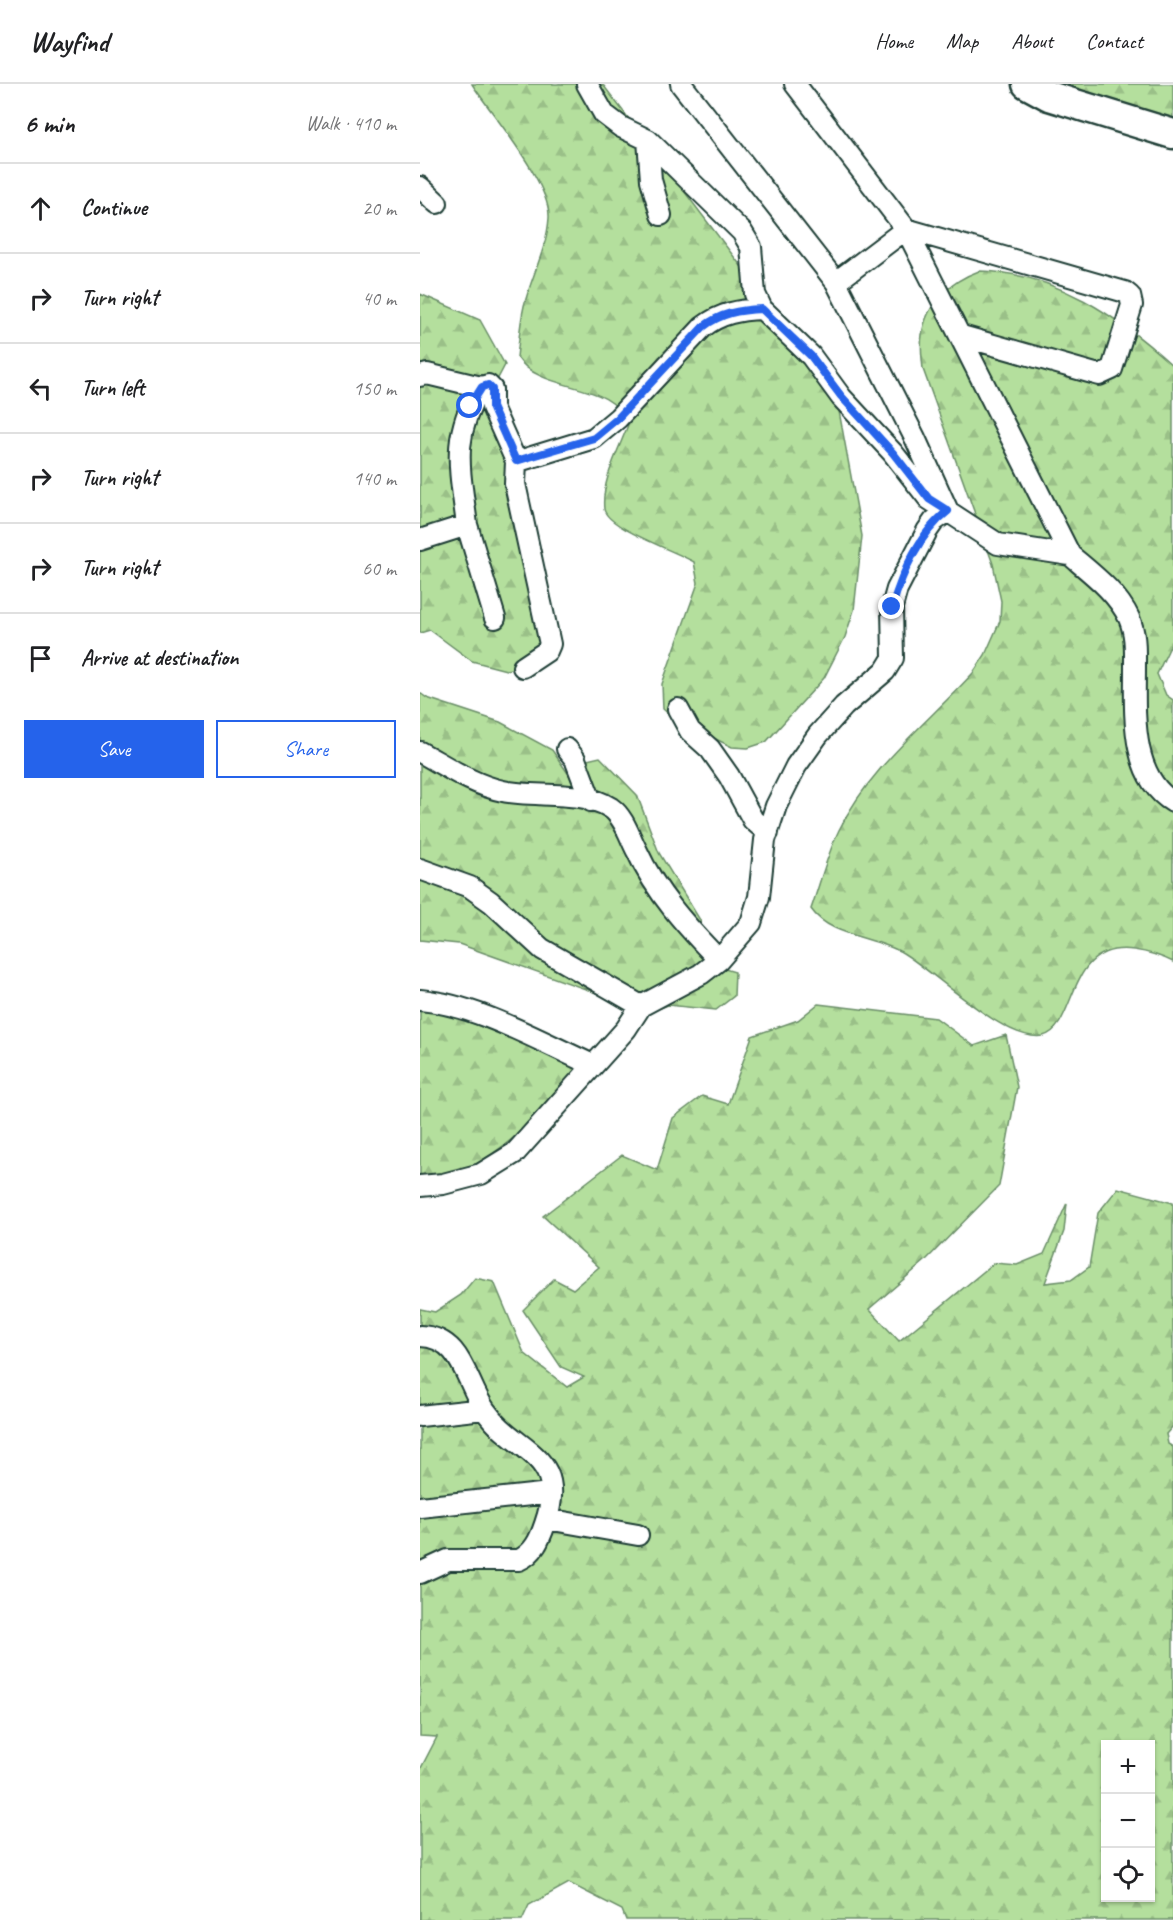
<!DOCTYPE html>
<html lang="en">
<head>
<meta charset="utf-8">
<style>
	body { margin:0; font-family:Caveat,sans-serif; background:#f6f6f6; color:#202124 }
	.controls { position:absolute; right:18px; bottom:18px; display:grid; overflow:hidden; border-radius:0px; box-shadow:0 2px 4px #0004 }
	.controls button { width:54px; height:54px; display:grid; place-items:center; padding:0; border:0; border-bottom:2px solid #e0e0e0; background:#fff; color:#202124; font:30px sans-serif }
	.stop { position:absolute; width:18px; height:18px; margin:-14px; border:4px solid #2563eb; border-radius:50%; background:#fff }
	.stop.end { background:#2563eb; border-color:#fff; box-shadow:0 2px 6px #0008 }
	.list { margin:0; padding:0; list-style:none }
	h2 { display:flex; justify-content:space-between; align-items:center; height:78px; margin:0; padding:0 24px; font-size:26px }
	h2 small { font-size:20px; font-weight:400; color:#757577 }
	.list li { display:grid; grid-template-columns:39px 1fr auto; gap:18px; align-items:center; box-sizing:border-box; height:90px; padding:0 24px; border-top:2px solid #e0e0e0 }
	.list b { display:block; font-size:22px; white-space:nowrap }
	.list em { font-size:20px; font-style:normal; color:#757577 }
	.actions { display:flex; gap:12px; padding:18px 24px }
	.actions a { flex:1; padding:14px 0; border:2px solid #2563eb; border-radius:0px; text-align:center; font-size:21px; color:#2563eb }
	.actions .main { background:#2563eb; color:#fff }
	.icon { flex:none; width:33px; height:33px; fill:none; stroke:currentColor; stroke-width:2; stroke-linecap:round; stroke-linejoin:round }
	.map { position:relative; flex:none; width:753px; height:1836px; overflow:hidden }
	header { display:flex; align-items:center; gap:36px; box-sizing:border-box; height:84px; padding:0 30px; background:#fff; border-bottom:2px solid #e0e0e0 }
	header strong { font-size:28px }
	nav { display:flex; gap:33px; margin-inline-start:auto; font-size:21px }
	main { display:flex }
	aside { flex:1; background:#fff }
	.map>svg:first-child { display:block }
</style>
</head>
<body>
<header>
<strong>Wayfind</strong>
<nav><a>Home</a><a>Map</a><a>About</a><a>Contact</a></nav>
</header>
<main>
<aside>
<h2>6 min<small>Walk · 410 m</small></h2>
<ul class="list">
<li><svg class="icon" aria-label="ahead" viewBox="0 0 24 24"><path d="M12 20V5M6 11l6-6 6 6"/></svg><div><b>Continue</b></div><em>20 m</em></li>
<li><svg class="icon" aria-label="right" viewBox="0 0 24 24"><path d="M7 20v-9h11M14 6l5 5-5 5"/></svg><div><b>Turn right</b></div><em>40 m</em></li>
<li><svg class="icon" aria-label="left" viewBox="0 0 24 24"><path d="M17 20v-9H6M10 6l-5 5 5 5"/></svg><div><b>Turn left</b></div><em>150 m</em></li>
<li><svg class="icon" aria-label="right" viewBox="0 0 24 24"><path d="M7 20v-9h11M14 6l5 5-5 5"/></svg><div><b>Turn right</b></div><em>140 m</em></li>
<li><svg class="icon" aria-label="right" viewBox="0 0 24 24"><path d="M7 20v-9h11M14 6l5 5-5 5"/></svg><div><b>Turn right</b></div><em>60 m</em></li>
<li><svg class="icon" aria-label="arrive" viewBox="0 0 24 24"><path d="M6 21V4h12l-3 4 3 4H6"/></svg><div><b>Arrive at destination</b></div></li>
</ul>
<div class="actions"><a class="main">Save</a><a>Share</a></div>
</aside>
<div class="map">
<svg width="753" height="1836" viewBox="0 0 753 1836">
	<defs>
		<pattern id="forest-firs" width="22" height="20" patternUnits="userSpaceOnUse" patternTransform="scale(1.5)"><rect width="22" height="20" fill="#b4df9d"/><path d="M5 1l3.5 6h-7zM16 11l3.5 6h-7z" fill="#9ac088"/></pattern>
	</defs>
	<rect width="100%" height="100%" fill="#fff"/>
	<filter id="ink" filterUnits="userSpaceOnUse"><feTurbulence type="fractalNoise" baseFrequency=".0167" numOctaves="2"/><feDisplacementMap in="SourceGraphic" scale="12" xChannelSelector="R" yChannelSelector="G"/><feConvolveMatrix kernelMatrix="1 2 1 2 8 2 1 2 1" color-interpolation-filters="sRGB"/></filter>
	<g filter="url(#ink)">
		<path fill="url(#forest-firs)" stroke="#6a8e68" stroke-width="1.5" fill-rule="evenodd" d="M52,0H180L184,2L388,270L419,327L442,452L434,526L425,553L404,594L346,658L328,664L312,663L253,634L243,625L242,600L278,499L274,478C256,467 187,444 184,425C181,398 199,365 208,341C193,294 122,311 97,273C99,256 100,239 104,222C111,193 127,165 129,134C131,99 72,31 52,0Z
			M634,0H753V38Z
			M559,187C635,188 699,233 753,282V556L737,590L746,611L753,616V878C741,872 728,868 714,866C645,856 658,944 623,952C586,959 516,889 483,869C455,852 410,853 391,825C400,799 407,771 419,746C449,684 507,639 553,589L565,571L580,537L581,517L573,480L503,285C502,274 500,262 502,251C506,219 531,197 559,187Z
			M0,210L60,236L85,281L65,319L106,402L137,553L115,580L86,586L52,577L10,546L0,549Z
			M0,609L7,614L80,638L132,666L158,704L175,706L167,676L180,673L217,711L239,769L280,836L288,880L315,888L314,912L296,926L248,921L230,928L39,860L0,856Z
			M0,912L165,975C141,1016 88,1064 46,1086C33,1093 14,1093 0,1096Z
			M398,920L516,934L554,962L586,951L597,1003L579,1102L505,1177L449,1225L479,1257L574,1179L597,1181L624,1170L647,1119L644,1147L625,1199L651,1196L669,1183L678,1129L698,1104L753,1119V1342L746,1350L748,1360L753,1363V1836H206L202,1826L149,1799L109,1821L102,1836H0V1686L17,1653L0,1652V1225L15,1228L41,1211L55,1194L74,1198L104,1269L147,1303L164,1293L141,1283L103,1226L134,1195L153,1205L179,1183L123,1132L202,1071L237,1086L253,1034L282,1012L308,1020L332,952L378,936ZM686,1660H730V1814H686Z"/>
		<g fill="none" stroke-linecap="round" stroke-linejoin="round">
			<g stroke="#1f3d34" stroke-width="24">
				<path id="minor" d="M167,0L184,30L201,43L228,56L322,148L331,163L335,210L342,225L391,272L421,313L473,369L509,415L578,460L650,471
					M261,0L416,198L495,354L528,427
					M375,0L486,145L650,471C671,489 697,508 709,534C716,550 715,567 715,584C715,628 710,692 753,718
					M228,56L231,96L241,131
					M0,103L17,119
					M416,198L486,145L705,208L710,212L712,221L692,285L679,291L542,252
					M0,292L7,290L61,303C30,353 40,386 47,441L0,456
					M61,303L68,301L72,305V323L96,377L102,376L174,354L198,334L283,243C301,229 319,226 342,225
					M96,377L95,400L130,560L127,567L103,583
					M47,441L75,534
					M258,625L270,647L290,665L309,692L333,736L348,749
					M147,665L155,675L171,717
					M0,668C26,682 53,701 83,707C116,714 161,705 191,724C204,733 210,754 217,767C236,809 267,843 299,876
					M0,785L50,803L71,818L122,865L221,922
					M0,916C58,921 121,958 173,981
					M0,1102L23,1100L61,1090L95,1069L206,945L221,922L281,890L299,876L331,839L339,813L345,756L356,722L376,682L398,651L424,622L465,587L473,574L472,523L477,505L507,447L514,437L528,427
					M0,1252C43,1253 45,1298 65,1326C95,1370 150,1369 125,1440C120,1455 114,1469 99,1476H28L0,1489
					M0,1332L64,1325
					M0,1423L130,1409
					M127,1435L218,1451"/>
			</g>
			<g stroke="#1f3d34" stroke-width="33">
				<path id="highway" d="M607,0L629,12L753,50"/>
			</g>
			<use href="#minor" stroke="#fff" stroke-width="20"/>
			<use href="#highway" stroke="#fff" stroke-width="28"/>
		</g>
	</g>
	<g fill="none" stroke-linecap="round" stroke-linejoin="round" filter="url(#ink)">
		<path stroke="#2563eb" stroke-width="8" d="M50,322L62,303L68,301L72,305V323L96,377L174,354L198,334L283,243C301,229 319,226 342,225L391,272L421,312L473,369L509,415L528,427C500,448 482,489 472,523"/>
	</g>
</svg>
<div class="controls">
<button>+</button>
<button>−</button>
<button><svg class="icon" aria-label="locate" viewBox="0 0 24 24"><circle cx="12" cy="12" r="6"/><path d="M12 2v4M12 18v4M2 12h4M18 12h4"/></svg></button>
</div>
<div class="stop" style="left:50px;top:322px"></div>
<div class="stop end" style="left:472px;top:523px"></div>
</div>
</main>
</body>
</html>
